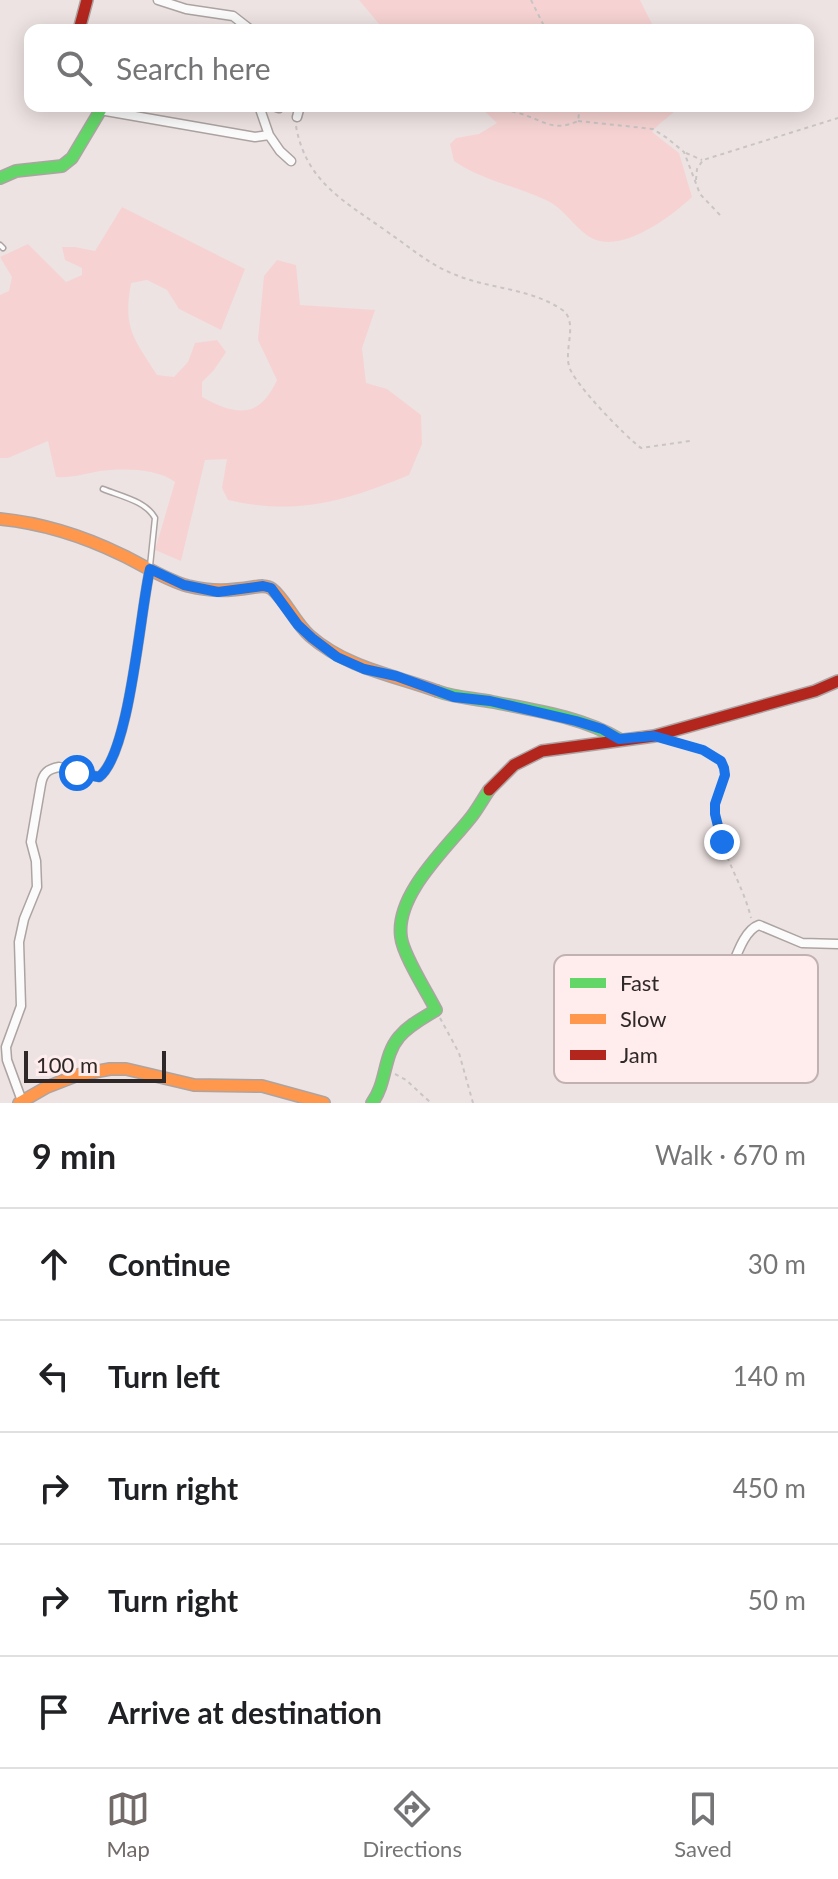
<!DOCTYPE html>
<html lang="en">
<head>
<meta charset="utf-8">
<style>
	body { margin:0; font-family:Lato,sans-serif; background:#f6f6f6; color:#202124 }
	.scale { position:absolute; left:24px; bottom:20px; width:142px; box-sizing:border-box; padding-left:8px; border:4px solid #2f2828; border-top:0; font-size:22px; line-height:28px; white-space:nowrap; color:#2f2828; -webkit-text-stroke:6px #ffecec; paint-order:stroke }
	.stop { position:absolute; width:24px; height:24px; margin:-18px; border:6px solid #1a73e8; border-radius:50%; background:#fff }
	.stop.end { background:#1a73e8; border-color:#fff; box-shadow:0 2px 8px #0008 }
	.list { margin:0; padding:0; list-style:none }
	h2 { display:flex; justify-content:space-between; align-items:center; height:104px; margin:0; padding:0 32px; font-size:34px }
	h2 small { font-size:26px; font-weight:400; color:#757577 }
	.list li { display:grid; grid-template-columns:52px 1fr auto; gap:24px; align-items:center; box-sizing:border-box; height:112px; padding:0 32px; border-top:2px solid #e0e0e0 }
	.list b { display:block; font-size:30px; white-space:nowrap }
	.list em { font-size:26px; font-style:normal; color:#757577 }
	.icon { flex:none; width:44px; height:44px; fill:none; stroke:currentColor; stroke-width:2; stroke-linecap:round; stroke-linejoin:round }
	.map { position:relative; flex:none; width:838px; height:1103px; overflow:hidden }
	.search { position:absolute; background:#fff; box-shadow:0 4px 20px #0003; left:24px; right:24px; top:24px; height:88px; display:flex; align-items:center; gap:20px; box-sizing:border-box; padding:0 28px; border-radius:16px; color:#757577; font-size:30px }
	.sheet { height:664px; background:#fff }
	nav { display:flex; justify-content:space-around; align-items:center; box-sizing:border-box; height:112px; border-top:2px solid #e0e0e0; background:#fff; font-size:22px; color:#757577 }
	nav a { display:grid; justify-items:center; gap:4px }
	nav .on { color:#726969 }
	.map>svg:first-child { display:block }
</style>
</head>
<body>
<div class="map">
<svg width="838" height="1103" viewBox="0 0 838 1103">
	<rect width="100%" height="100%" fill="#ede3e2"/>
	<path fill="#f6d3d2" d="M359,0H640L655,30H384Z
		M479,106H679C672,116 660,121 652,132L679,153L692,197C671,217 618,257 588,236C572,225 564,208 546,200C515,186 482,180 454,161L450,144L456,138L479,134L497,123Z
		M122,207L245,269L221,330L179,309L167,290L147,280L131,283C123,329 133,337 157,375L174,377L188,362L195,343L217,340L226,352L214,370L202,382V397C237,416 259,419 277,380L258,340L264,276L277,260L296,265L300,305L375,310L362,348L366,383L387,389L421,415L422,444L409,475C346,501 297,516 228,500L222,488L227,459L205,460L181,561L155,550L175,482C157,468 122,468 100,471C85,474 72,478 56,477L48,441L8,458H0V295L9,291L12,277L0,257L28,244L66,282L82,275V268L65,260L62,247H75L95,251Z"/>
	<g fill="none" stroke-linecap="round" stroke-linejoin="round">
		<g stroke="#aca4a3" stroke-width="7">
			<path id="lane" d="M0,245L3,248
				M103,489C120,496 146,501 155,518L150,566"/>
		</g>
		<g stroke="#aca4a3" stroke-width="11">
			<path id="street" d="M158,0L186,9L233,16L251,30
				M273,106L279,108
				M100,110L255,137L269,135L259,106
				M297,117L300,106
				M269,135L280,151L291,161
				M674,1019L696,1022C731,1001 733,934 759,925L802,943L838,944
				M22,1101L7,1060L6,1047L21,1006L19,942L24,919L37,887L36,861L31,842L41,784C43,773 48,769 59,767L99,777C130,754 140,611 150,569"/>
		</g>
		<g stroke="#aca4a3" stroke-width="14">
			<path id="fast" d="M0,178L16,171L62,166L72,158L103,106
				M437,691C456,698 474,698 493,702C534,710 582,717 619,739
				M372,1103C387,1083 383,1056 399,1037C409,1025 423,1018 436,1010C427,992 403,955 401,937C395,894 448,847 472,816C478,808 483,799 489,790"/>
		</g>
		<g stroke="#aca4a3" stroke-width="14">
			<path id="slow" d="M0,519C41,523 85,537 122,555C143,565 166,580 188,586C213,592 229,591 254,587C260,586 267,585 272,589C285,599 295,623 310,636C347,668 393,675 437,691
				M19,1103L47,1087L78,1075L110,1069H126L194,1085L262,1086L324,1103"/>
		</g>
		<g stroke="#aca4a3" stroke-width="14">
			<path id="jam" d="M79,30L87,0
				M489,790L514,765L542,751L654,736L815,691L838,681"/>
		</g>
		<path stroke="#c9c5c5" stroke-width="2" stroke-dasharray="4 4" stroke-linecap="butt" d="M531,0L546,30
			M424,106C454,111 490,105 518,113C542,119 552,133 578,121L580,106
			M578,121L653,129L667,138L684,152L700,194L720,215
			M296,126C306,183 346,202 389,233C411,248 431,266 456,275C490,289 529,288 561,309C579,320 564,348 569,366C573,383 626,437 641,448L690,441
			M686,153L702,160
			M696,180L697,169L703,160L838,118
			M673,743C689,746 715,748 723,765C730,781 713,801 716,819C721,854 743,884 751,918
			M440,1018L459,1053L473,1103
			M395,1074L406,1080L431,1103"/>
		<use href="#lane" stroke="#fcfbfb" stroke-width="4"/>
		<use href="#street" stroke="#fcfbfb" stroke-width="8"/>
		<use href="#fast" stroke="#63d668" stroke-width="11"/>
		<use href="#slow" stroke="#ff974d" stroke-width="11"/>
		<use href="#jam" stroke="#b3261e" stroke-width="11"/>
	</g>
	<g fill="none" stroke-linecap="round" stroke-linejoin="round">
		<path stroke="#1a73e8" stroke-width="10" d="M77,773L99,777C130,754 140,611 150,569L184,585L218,592L263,586L271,588L298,625L312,638L337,657L364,669L396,676L454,697L490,701L576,721L602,729L619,739L654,736L703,750L721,761L724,768L725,775L715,804V814L722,842"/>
	</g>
	<rect x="554" y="955" width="264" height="128" rx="12" fill="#ffecec" stroke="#c1b1b1" stroke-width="2"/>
	<rect x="570" y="978" width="36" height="10" fill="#63d668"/>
	<rect x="570" y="1014" width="36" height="10" fill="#ff974d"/>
	<rect x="570" y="1050" width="36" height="10" fill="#b3261e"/>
	<g font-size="22" fill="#2f2828">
		<text x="620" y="991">Fast</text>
		<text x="620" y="1027">Slow</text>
		<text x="620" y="1063">Jam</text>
	</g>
</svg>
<div class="scale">100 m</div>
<div class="stop" style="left:77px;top:773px"></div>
<div class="stop end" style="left:722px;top:842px"></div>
<div class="search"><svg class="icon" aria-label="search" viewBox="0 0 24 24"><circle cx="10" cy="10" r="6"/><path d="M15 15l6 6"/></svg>Search here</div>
</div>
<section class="sheet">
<h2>9 min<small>Walk · 670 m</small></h2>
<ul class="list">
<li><svg class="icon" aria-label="ahead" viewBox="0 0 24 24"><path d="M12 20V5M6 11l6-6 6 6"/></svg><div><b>Continue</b></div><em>30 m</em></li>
<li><svg class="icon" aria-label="left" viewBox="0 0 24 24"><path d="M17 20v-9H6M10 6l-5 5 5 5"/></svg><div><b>Turn left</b></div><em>140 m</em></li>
<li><svg class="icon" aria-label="right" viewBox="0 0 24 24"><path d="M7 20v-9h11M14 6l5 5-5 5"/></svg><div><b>Turn right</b></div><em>450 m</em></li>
<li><svg class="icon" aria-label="right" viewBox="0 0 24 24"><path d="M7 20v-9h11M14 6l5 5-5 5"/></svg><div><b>Turn right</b></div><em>50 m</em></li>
<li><svg class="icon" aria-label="arrive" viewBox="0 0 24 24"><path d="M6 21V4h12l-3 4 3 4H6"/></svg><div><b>Arrive at destination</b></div></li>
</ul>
</section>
<nav>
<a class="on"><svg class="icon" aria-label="map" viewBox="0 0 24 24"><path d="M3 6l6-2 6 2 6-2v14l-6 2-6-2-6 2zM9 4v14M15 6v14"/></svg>Map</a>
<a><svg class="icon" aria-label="directions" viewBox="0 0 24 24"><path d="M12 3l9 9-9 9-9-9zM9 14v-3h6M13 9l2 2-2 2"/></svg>Directions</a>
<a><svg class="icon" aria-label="saved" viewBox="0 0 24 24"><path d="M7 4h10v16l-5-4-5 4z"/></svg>Saved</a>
</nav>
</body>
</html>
